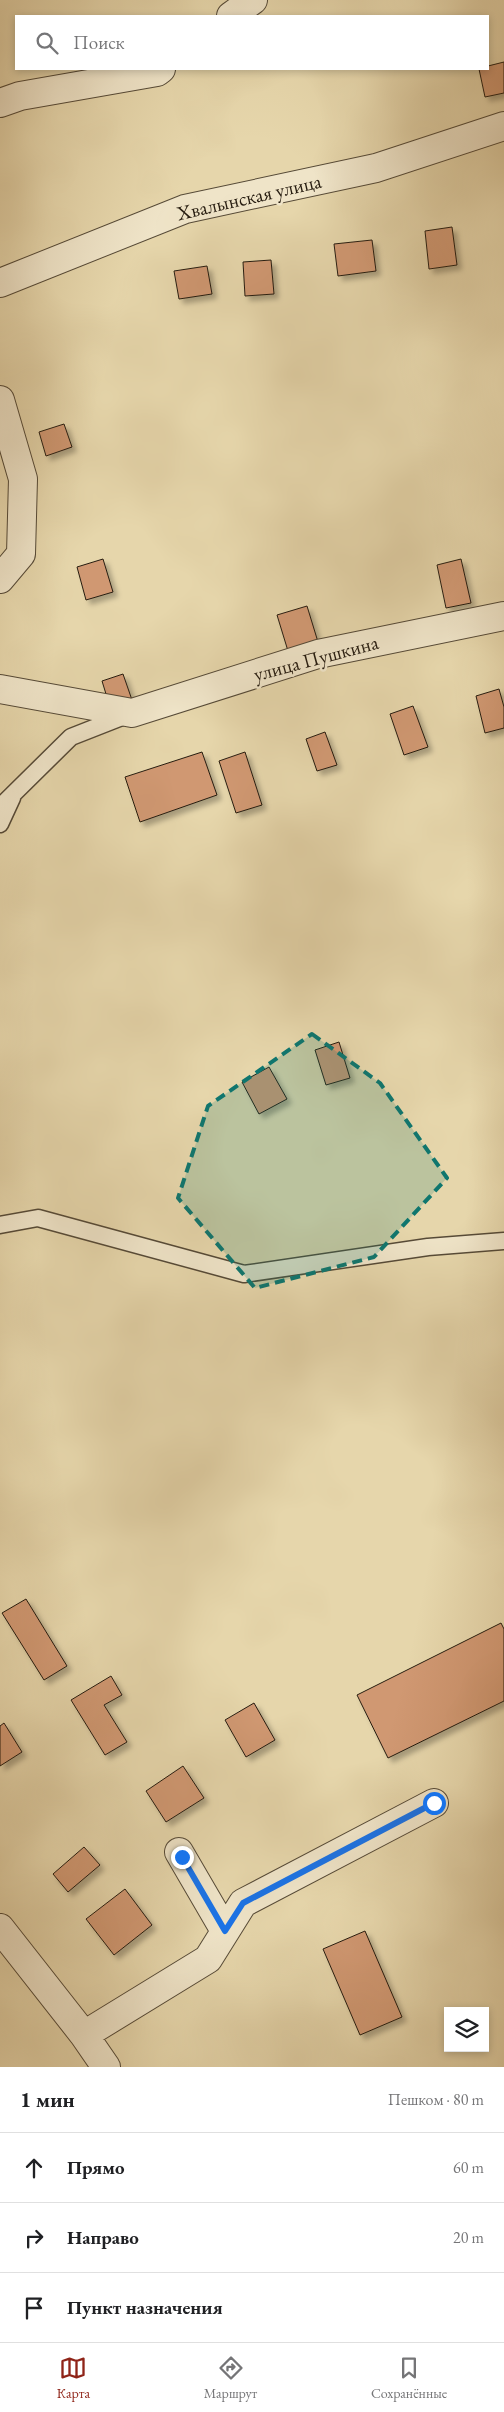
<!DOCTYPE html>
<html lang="ru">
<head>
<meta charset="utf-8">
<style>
	body { margin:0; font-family:"EB Garamond",serif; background:#f6f6f6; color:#202124 }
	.controls { position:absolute; right:15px; bottom:15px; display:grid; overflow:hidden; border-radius:0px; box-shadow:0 2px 8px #0003 }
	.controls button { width:45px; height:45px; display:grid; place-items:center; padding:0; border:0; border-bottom:1px solid #e0e0e0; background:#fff; color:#202124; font:25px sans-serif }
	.stop { position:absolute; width:15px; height:15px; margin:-11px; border:4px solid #1a73e8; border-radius:50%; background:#fff }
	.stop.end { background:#1a73e8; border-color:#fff; box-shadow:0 1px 5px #0008 }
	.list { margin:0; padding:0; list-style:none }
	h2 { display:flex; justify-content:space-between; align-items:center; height:65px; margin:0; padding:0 20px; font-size:21px }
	h2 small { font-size:16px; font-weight:400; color:#757577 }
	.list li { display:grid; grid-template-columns:32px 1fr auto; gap:15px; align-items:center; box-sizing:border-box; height:70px; padding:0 20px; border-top:1px solid #e0e0e0 }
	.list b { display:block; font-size:19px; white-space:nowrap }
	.list em { font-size:16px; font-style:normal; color:#757577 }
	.icon { flex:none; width:28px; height:28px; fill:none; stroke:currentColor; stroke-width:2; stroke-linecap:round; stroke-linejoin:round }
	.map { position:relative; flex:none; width:504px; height:2067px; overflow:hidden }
	.search { position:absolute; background:#fff; box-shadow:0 2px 8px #0003; left:15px; right:15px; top:15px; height:55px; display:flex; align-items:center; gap:12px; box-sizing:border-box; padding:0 18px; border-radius:0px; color:#757577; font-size:19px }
	.sheet { height:275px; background:#fff }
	nav { display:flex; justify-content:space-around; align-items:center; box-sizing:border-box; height:70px; border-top:1px solid #e0e0e0; background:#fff; font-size:14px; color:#757577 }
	nav a { display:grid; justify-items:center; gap:2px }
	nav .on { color:#8f2418 }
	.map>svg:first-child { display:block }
</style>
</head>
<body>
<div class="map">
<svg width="504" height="2067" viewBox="0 0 504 2067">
	<defs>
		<filter id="shadow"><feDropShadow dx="4.5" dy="4.5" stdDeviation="2.5" flood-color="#0004"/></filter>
	</defs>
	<rect width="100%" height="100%" fill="#e6d6ab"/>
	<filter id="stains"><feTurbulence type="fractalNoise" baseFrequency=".004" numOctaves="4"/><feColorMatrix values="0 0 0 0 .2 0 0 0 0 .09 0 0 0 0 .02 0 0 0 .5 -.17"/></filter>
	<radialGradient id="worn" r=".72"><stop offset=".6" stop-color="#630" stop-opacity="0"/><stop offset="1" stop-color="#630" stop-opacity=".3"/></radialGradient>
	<path fill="#d09872" stroke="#261c10" filter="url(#shadow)" d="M504,62V93L485,97L479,69H488V66Z
		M452,227L457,265L429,269L425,231Z
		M372,240L376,271L338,276L334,244Z
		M271,260L274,294L245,296L243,262Z
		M207,266L212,294L179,299L174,271Z
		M64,424L72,447L46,456L39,432Z
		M103,559L113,592L86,600L77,567Z
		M461,559L471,603L446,608L437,565Z
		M307,606L318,642L288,651L277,615Z
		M123,674L132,700L110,707L102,681Z
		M499,689L504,707V728L485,733L476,696Z
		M413,706L428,747L404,755L390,714Z
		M325,732L337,765L317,771L306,739Z
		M202,752L217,795L140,822L125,777Z
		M245,752L262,805L236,813L219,761Z
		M339,1042L350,1078L326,1085L315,1050Z
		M269,1067L287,1099L259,1114L242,1082Z
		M26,1599L67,1666L44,1680L2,1613Z
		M501,1623L504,1629V1701L388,1758L357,1695Z
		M111,1676L122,1695L104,1705L127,1742L105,1755L71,1700Z
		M254,1703L275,1740L246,1757L225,1720Z
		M4,1723L22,1752L0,1766V1726Z
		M183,1766L204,1798L166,1822L146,1791Z
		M84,1847L100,1865L68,1892L53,1874Z
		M125,1889L152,1925L114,1955L86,1919Z
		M365,1931L402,2017L360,2035L323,1949Z"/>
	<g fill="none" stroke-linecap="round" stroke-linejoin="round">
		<g stroke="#564a37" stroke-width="19">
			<path id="service" d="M0,807L71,737L127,715
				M0,824L12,798
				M0,1225L38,1218L244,1274L428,1247L504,1241"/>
		</g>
		<g stroke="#564a37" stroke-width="30">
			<path id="minor" d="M231,16L253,0
				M0,103L20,96L157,72L161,69
				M0,283L185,209L376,168L504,126
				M0,400L23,479L21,554L0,579
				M0,689L132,713L318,654L504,616
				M179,1852L225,1931
				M0,1928L84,2035L106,2067
				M84,2035L208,1959L243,1903L434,1803"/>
		</g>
		<use href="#service" stroke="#efe4c8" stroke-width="16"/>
		<use href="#minor" stroke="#efe4c8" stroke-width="28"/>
	</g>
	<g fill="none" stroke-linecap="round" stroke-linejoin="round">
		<path stroke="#1a73e8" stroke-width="6" d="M182,1857L225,1931L243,1903L434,1803"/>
	</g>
	<path fill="#0f766e" fill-opacity="0.2" stroke="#0f766e" stroke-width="4" stroke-dasharray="10 6" stroke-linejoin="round" d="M312,1034L380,1083L447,1178L374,1257L255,1288L178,1198L208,1106Z"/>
	<g text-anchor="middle" stroke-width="5" stroke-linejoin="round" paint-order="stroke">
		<g font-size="20" fill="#261c10" stroke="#efe4c8">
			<text transform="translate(249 197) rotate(-13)" y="7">Хвалынская улица</text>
			<text transform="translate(316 658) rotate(-15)" y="7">улица Пушкина</text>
		</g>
	</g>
	<rect width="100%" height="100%" filter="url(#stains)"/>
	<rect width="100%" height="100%" fill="url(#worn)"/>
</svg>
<div class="controls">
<button><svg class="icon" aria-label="layers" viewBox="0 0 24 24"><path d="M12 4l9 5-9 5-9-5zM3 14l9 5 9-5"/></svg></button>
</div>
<div class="stop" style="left:434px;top:1803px"></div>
<div class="stop end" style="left:182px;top:1857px"></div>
<div class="search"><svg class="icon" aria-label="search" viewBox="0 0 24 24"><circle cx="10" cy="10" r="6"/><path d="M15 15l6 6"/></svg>Поиск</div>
</div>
<section class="sheet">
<h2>1 мин<small>Пешком · 80 m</small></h2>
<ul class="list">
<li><svg class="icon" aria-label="ahead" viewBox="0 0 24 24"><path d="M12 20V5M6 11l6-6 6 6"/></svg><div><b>Прямо</b></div><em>60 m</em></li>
<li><svg class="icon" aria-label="right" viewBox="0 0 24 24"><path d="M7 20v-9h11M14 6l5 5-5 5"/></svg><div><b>Направо</b></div><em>20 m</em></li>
<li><svg class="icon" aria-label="arrive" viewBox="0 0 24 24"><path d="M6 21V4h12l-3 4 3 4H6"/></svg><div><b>Пункт назначения</b></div></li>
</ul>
</section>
<nav>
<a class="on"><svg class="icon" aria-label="map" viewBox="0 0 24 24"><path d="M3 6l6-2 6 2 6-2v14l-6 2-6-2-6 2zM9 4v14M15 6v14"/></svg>Карта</a>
<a><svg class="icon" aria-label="directions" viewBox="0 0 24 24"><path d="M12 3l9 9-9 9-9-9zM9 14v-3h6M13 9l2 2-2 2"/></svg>Маршрут</a>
<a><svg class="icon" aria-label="saved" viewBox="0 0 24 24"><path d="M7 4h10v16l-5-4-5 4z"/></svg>Сохранённые</a>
</nav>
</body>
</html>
